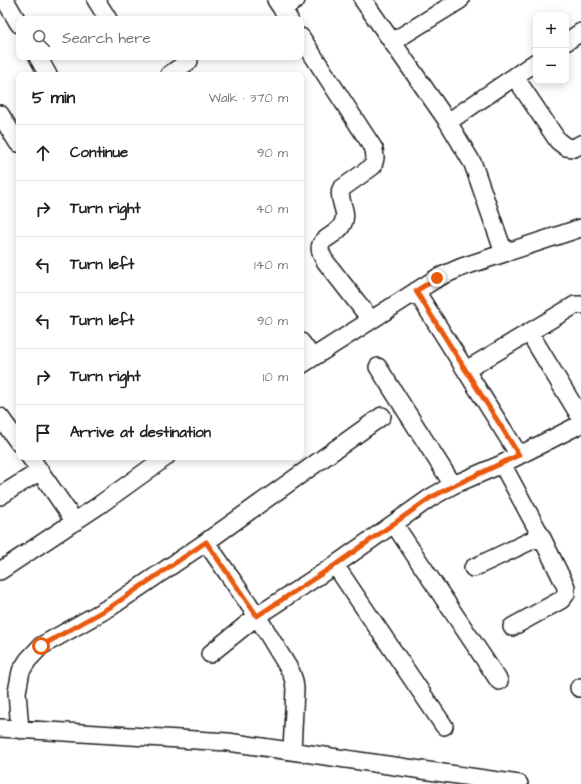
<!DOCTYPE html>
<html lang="en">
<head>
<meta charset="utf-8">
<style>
	body { margin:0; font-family:"Architects Daughter",sans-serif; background:#f2f2f2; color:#202124 }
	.controls { position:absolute; right:12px; top:12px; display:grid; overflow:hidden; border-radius:8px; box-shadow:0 2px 10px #0003 }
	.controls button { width:36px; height:36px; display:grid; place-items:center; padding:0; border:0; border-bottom:1px solid #e0e0e0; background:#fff; color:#202124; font:20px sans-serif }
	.stop { position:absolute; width:12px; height:12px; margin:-9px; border:3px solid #ea580c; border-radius:50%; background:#fff }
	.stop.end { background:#ea580c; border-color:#fff; box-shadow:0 1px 4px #0008 }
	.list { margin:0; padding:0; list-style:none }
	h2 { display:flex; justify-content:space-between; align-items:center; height:52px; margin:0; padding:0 16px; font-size:17px }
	h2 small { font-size:13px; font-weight:400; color:#757577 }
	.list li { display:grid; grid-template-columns:26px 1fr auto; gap:12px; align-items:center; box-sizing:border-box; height:56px; padding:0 16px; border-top:1px solid #e0e0e0 }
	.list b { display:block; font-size:15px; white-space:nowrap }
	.list em { font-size:13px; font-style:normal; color:#757577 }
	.icon { flex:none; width:22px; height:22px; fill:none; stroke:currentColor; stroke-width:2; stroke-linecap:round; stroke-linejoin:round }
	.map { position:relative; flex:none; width:581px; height:784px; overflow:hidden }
	.search { position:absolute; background:#fff; box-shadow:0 2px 10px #0003; left:16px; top:16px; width:288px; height:44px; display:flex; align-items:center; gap:10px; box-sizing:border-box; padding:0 14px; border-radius:8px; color:#757577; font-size:15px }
	.panel { position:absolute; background:#fff; box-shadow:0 2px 10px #0003; left:16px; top:72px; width:288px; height:388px; border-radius:8px }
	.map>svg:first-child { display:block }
</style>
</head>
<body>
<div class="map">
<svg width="581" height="784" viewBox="0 0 581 784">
	<rect width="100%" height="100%" fill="#fff"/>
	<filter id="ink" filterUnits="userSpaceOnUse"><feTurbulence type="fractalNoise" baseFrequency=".025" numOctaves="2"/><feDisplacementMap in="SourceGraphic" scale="8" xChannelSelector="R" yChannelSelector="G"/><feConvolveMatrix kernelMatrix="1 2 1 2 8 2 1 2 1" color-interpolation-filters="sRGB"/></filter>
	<g filter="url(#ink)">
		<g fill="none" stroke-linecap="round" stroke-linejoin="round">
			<g stroke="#1c1c1c" stroke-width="20">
				<path id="minor" d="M5,0L19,24
					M96,0L108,19
					M276,0L289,19
					M363,0L448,122L473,164L504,253
					M282,9L296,0
					M301,37L374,149L375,158L373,166L341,189C337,202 350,211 342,225C334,240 310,237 325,261L371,320
					M392,42L460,0
					M566,42L581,32
					M38,57L48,75
					M169,75L189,61
					M515,77L558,141L566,147L574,148L581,144
					M0,114L18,143
					M448,122L536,62
					M416,291L519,455
					M529,332L581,418
					M301,342L312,357
					M301,365L437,278L462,267L581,228
					M378,367L453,485
					M466,370L575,305H581
					M0,417L19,443
					M30,457L75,522
					M502,464L541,536L566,587V594L561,600L512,627
					M0,496L40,471
					M394,524L499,681
					M206,542L257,616L291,672L294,681L295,689L292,751
					M335,565L444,726
					M473,568L541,536
					M0,571L98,506L166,457
					M210,654L257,616L335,565L430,498L453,485L502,464L581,424
					M579,688L581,687
					M0,728L228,742L519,784
					M20,730L17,692L21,671L28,660L41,646L112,606L206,542L382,416"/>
			</g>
			<use href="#minor" stroke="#fff" stroke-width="17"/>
		</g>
	</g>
	<g fill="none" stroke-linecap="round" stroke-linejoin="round" filter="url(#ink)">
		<path stroke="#ea580c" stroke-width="5" d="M41,646L112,606L206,542L257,616L335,565L430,498L453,486L519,455L416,291L437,278"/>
	</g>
</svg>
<div class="controls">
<button>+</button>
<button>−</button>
</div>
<div class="stop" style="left:41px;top:646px"></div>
<div class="stop end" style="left:437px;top:278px"></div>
<div class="search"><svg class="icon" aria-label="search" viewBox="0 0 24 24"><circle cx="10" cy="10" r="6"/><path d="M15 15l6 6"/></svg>Search here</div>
<section class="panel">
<h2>5 min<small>Walk · 370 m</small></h2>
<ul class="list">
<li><svg class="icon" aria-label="ahead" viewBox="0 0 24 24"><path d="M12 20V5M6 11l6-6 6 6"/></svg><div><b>Continue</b></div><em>90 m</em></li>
<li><svg class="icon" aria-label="right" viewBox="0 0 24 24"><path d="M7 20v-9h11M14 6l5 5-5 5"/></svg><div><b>Turn right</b></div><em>40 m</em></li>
<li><svg class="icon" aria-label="left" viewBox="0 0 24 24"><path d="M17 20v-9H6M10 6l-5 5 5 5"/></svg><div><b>Turn left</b></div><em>140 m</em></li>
<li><svg class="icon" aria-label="left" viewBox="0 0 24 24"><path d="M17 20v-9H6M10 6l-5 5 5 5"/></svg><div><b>Turn left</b></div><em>90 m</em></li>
<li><svg class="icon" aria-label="right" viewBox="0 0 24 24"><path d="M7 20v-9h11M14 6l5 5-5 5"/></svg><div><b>Turn right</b></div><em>10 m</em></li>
<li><svg class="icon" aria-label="arrive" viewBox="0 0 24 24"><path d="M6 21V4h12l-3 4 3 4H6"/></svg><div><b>Arrive at destination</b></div></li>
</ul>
</section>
</div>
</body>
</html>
